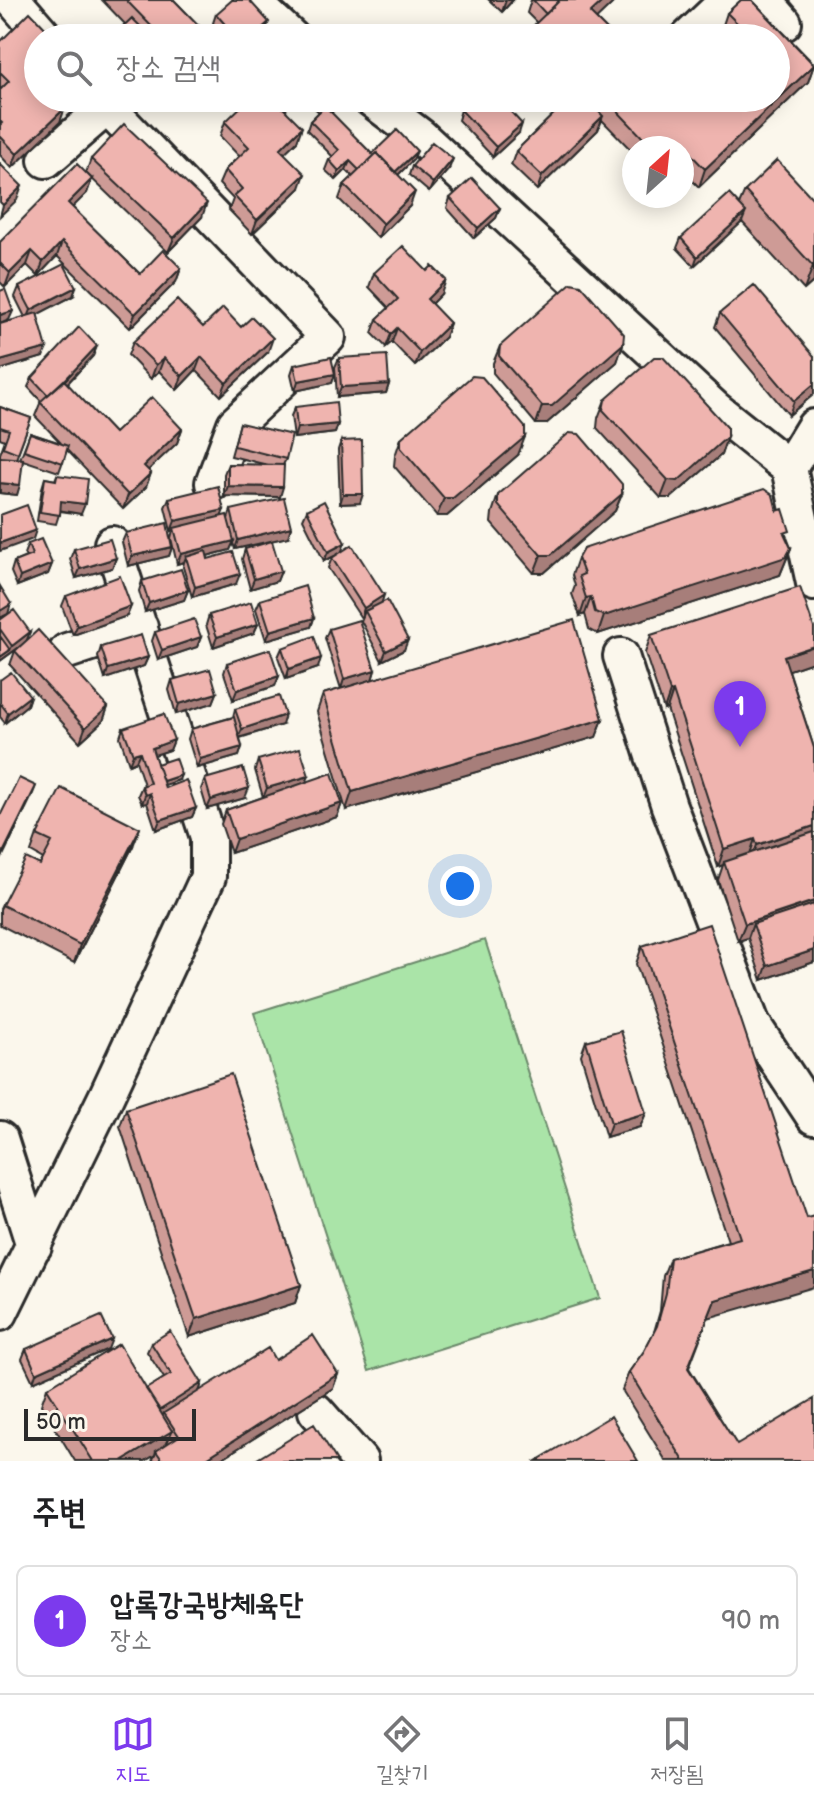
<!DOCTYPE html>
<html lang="ko">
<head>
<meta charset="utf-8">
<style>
	body { margin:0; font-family:"Balsamiq Sans","Poor Story",sans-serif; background:#f2f2f2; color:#202124 }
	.compass { position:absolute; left:622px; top:136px; width:72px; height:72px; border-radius:50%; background:#fff; box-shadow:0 4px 20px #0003; rotate:27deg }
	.scale { position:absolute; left:24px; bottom:20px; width:172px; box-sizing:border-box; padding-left:8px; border:4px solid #2b2b2b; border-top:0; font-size:22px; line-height:28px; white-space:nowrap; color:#2b2b2b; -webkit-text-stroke:6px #fbf7ec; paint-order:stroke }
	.you { position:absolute; left:460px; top:886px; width:28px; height:28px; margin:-20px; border:6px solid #fff; border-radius:50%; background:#1a73e8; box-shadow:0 0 0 12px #1a73e833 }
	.badge { display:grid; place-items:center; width:52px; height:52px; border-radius:50%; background:#7c3aed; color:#fff; font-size:26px; font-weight:700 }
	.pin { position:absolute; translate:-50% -66px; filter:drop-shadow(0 2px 4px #0008) }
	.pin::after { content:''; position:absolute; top:42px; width:28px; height:24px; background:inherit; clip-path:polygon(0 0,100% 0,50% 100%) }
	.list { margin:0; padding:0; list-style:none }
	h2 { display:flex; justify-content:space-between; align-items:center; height:104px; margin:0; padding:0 32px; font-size:34px }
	h2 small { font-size:26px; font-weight:400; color:#757577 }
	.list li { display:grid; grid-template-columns:52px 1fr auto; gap:24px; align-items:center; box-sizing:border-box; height:112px; margin:0 16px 16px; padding:0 16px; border:2px solid #e0e0e0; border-radius:12px }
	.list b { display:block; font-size:30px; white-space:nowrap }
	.list p { margin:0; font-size:26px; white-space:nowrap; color:#757577 }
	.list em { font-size:26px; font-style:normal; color:#757577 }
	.icon { flex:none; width:44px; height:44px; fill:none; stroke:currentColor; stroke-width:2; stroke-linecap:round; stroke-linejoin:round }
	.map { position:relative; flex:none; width:814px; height:1461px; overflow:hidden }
	.search { position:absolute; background:#fff; box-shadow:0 4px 20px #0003; left:24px; right:24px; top:24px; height:88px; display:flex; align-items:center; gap:20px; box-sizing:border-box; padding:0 28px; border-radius:44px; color:#757577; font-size:30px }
	.sheet { height:232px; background:#fff }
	nav { display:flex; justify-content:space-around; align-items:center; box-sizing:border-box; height:112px; border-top:2px solid #e0e0e0; background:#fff; font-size:22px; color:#757577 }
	nav a { display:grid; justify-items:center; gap:4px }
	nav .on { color:#7c3aed }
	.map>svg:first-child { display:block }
</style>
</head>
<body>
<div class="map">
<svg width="814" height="1461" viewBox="0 0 814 1461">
	<rect width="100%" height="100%" fill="#fbf7ec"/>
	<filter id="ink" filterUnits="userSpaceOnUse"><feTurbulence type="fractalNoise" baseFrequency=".0125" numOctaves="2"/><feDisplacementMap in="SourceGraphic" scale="16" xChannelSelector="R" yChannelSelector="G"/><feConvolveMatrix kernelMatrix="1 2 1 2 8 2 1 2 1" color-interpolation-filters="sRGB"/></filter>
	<g filter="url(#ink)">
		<path fill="#aae4a8" stroke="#6a886a" stroke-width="2" d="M485,940L600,1298L369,1371L254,1013Z"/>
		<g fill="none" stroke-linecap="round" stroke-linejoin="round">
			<g stroke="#2b2b2b" stroke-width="40">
				<path id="minor" d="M13,0L46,38
					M251,0L292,38
					M764,0L784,23
					M688,38L728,0
					M370,98L420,136L714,408L789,468L814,583
					M107,107L328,337L235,424L213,483
					M46,160L107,107L99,98
					M789,468L814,427
					M67,651L140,627
					M621,656L669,806L752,1023L814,1117
					M0,1139L34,1246
					M0,1313L106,1097L208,877V837L112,544
					M316,1411L360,1461"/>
			</g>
			<use href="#minor" stroke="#fbf7ec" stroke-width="34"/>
		</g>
		<path fill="#ce9b96" stroke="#2b2b2b" stroke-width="2" d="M102,0H174L210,37L209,38H111L125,24Z
			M489,0H513L502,12Z
			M531,0L612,4L596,19L615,38H527L530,29L537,23L527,13Z
			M741,0H752L814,64L808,82L699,187L682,170V148H634V153L602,120L598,130L537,190L511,165L516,151L570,98H672L682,108L693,98H776V38H728L721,31L727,13Z
			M216,14L265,32L258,38H226L213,23Z
			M50,33L48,38H38V98L60,122L12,168L0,155V42Z
			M140,98H159L149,107Z
			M303,98H344L331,113L372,154L413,160L398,175L410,206L378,238L339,199L344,185L353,177L346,170L336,180L325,170L329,160L333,157L307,130L310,121L319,112Z
			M286,110L297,141L284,153L300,188L252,234L229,210L233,199L219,184L225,170L239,156L220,136L225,122Z
			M461,110L519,133L493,157L458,120Z
			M91,159L202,217L168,252L86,173Z
			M412,166L449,169L429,192L409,175Z
			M92,179L87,193L72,207L140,274L181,268L176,282L130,328L57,256L38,276L27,265L5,287L0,282V242Z
			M745,191L814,200V281L804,290L742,222L694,266L677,248L681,238L739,205Z
			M450,198L500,208L496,218L474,238L447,208Z
			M374,273L441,294L431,304L450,323L445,337L415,366L392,342L386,347L372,333L377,319L389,308L369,287Z
			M19,287L73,296L37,314L43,357L0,370V324L25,317L15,297Z
			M720,313L814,356V394L789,415L715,327Z
			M203,327L268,352L221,396L196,370L177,390L159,371L151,379L128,355L133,342Z
			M623,344L617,362L546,424H536L493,373V363L500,346Z
			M97,346L93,356L67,384L114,433L182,429L177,443L148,470L151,473L146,487L123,509L67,450L59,472L23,460L17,495L0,493V454L5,440L0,438V407L31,418L16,459H20L30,433L61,443L35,416L41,401L28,387L32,378Z
			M339,358L389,384L386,393L337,397L335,367Z
			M294,365L335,374L332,383L295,391L291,374Z
			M605,400L727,437L721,455L671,498H661L597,428L598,418Z
			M295,407L338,424L335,433L294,438L291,416Z
			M240,423L286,459L283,465L280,497L224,496V474L228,464L268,465L231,456Z
			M401,438L518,455L447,516H437L394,466L395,456Z
			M341,441L360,503L340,504L338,450Z
			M57,475L81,514L60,511L56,524L37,521L42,488L45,478L55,480Z
			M622,494L615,511L544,573H534L491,523L492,513L498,495Z
			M169,498L228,519L231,510L288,537L235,549L233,543L230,550L207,556L208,559L236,584L192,597L183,567L184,562L177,564L171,538L173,530L171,531L165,507Z
			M307,510L342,552L381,603L404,650L382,661L361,621L363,616L361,618L328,568L332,558L336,555L324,561L303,519Z
			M777,511L791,548L780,575L598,634L589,629L585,614L580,616L572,594L575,586L572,575L578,558Z
			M126,533L172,547L169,556L128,566L122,542Z
			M28,544L52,564L48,574L17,586L11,572L14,562L26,557L24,554Z
			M74,549L116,558L112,568L76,578L70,559Z
			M245,549L281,571L277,581L250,589L242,559Z
			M142,581L188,590L184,600L145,612L139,591Z
			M66,596L131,606L127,616L73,635L62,606Z
			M260,600L314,618L311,627L266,640L256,609Z
			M209,615L258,624L254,633L213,647L206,625Z
			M0,620L108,707L103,721L80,742L10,665L15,651L21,646L0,661Z
			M329,629L375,670L372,680L603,719L596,737L346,810L317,712L323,694L341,689L325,638Z
			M155,632L201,637L197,647L158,660L152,641Z
			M651,635L813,662L789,670L814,748V962L762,980L748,938L738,941L718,880L723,865L718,867L667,709L664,710L645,653Z
			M101,647L148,657L144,666L105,679L98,657Z
			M282,648L318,668L286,679L278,657Z
			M227,663L279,676L275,686L233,700L224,673Z
			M0,680L30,696L27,705L5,723L0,717Z
			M172,680L217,693L213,703L176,714L169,690Z
			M235,709L282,725L240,738L242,747L239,756L197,768L188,739L191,729L233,717Z
			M123,728L174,740L170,750L154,755L157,764L179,780L164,785L165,788L196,808L192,817L156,830L147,803L142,804L138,795L142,786L144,785L136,761L129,764L120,737Z
			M258,760L307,782L342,803L337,817L231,853L221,824L226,810L263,797L255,770Z
			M205,779L245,798L207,809L201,789Z
			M37,835L133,846L74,963L0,925V909L2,905L40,865L43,859L31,852Z
			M642,946L807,1218L708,1318L689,1368L737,1445L814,1461H666L622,1390L629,1372L644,1351L654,1332L660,1311L663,1276L670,1258L728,1241L636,964Z
			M586,1041L646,1113L640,1127L606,1137L581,1055Z
			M126,1109L301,1285L295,1303L189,1337L120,1126Z
			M151,1343L202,1383L199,1391L275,1360L338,1374L333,1388L218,1461H152L155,1455L145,1461H75L41,1405L47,1388L147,1389L164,1378L147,1352Z
			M26,1349H108L33,1382L22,1359Z"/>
		<path fill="#a77e7a" stroke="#2b2b2b" stroke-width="2" d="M506,0H513L502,12Z
			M604,0H613L612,4L584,31L590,13Z
			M269,22L265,32L258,38H251Z
			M814,65L808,82L699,187L705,169Z
			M153,98H159L149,107Z
			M337,98H344L327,118L332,104Z
			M290,99L285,113L282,107Z
			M65,108L60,122L12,168L17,154Z
			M603,116L598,130L537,190L542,176Z
			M522,124L519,133L493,157L496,147Z
			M302,127L297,141L275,162L280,149Z
			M417,151L413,160L389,184L392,175Z
			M453,159L449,169L429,192L433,183Z
			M350,161L346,170L336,180L339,171Z
			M305,174L300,188L252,234L257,220Z
			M92,179L87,193L63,217L68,203Z
			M22,186L17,200L0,216L3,205Z
			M415,192L410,206L378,238L383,224Z
			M207,203L202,217L168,252L174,238Z
			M500,208L496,218L474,238L478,228Z
			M746,212L742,222L694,266L697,257Z
			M62,242L57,256L38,276L43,262Z
			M32,251L27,265L5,287L10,273Z
			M814,264V281L804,290L813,266Z
			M181,268L176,282L130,328L135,314Z
			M446,280L441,294L422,313L427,299Z
			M76,287L73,296L27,320L31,310Z
			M13,311L9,320L0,324V315Z
			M450,323L445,337L415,366L420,352Z
			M397,328L392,342L386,347L391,334Z
			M273,338L268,352L221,396L226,383Z
			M623,344L617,362L546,424H536L542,406Z
			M97,346L93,356L46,406L49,397Z
			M47,348L43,357L0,370V361Z
			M201,357L196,370L177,390L182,376Z
			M164,358L159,371L151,379L156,365Z
			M335,374L332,383L295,391L298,381Z
			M389,384L386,393L337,397L341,387Z
			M814,384V394L789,415L794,401Z
			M338,424L335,433L294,438L297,428Z
			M182,429L177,443L139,479L144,466Z
			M525,437L518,455L447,516H437L444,498Z
			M727,437L721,455L671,498H661L668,480Z
			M151,473L146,487L123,509L128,495Z
			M0,483L20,485L17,495L0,493Z
			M228,486L283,487L280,497L224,496Z
			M343,494H363L360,503L340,504Z
			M622,494L615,511L544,573H534L541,555Z
			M61,501L85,504L81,514L58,510Z
			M224,510L220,520L171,531L175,521Z
			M291,527L288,537L235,549L238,540Z
			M36,530L33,539L0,551V543Z
			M234,541L230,550L187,561L186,557L184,562L177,564L181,554Z
			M345,543L341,553L324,561L328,552Z
			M172,547L169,556L128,566L132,556Z
			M791,548L780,575L598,634L604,616Z
			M116,558L112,568L76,578L80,569Z
			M52,564L48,574L17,586L20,577Z
			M281,571L277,581L250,589L254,579Z
			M240,574L236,584L192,597L195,587Z
			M188,590L184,600L145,612L149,603Z
			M384,595L381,605L365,611L363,616L361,618L364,608Z
			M591,597L585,614L580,616L586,598Z
			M11,604L8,614L0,618V611Z
			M131,606L127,616L73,635L77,626Z
			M314,618L311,627L266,640L270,631Z
			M258,624L254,633L213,647L217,637Z
			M30,632L26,642L0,661V657L10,650L12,646Z
			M201,637L197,647L158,660L162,650Z
			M408,640L404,650L382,661L386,651Z
			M814,646L813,662L778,674L784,656Z
			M148,657L144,666L105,679L108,669Z
			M321,658L318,668L286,679L289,669Z
			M375,670L372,680L341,689L344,679Z
			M279,676L275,686L233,700L237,690Z
			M673,691L667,709L664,710L670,692Z
			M217,693L213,703L176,714L179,704Z
			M30,696L27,705L5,723L8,713Z
			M108,707L103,721L80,742L85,728Z
			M285,715L282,725L238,738L242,729Z
			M603,719L596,737L346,810L352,792Z
			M174,740L170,750L148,757L152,748Z
			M242,747L239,756L197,768L200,759Z
			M140,752L136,761L129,764L133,754Z
			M181,775L179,780L158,787L160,782Z
			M309,776L305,785L263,798L267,788Z
			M36,786L32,796L0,862V859Z
			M249,788L245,798L207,809L211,800Z
			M150,793L147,803L142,804L145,795Z
			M342,803L337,817L231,853L236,839Z
			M196,808L192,817L156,830L160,820Z
			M814,826V842L751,862L757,845Z
			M140,828L133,846L74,963L80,945Z
			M755,839L749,857L724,862L723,865L718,867L724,849Z
			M814,901V916L753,924L748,938L738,941L745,924Z
			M814,950V962L762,980L767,966Z
			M646,1113L640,1127L606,1137L611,1123Z
			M814,1271V1287L708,1318L715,1300Z
			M301,1285L295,1303L189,1337L196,1319Z
			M112,1339L108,1349L33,1382L36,1373Z
			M338,1374L333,1388L218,1461H202Z
			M202,1383L199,1392L156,1419L160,1410Z
			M172,1431L165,1448L156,1451L155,1455L145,1461H122Z"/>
		<path fill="#efb4af" stroke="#2b2b2b" stroke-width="2" d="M126,0H174L210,37L208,38H148L156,31Z
			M232,0H249L269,22L251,38H237L216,14Z
			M533,0H560L546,14Z
			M560,0H604L590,13L615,38H538L530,29Z
			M741,0H752L814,65L705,169L684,147L682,150V148H645L643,146L647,142L605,98H672L682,108L693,98H776V38H752L727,13Z
			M30,12L50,33L44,38H38V98H55L65,108L17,154L0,136V125L2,123L0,121V90L9,81L0,72V42Z
			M132,18L150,36L148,38H111Z
			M250,98H289L282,107L302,127L280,149L305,174L257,220L234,196L242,189L225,170L249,147L225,122Z
			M325,98H337L332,104Z
			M474,98H498L522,124L496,147L461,110Z
			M570,98H586L603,116L542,176L516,151Z
			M325,106L372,154L397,130L417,151L395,172L377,153L359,170L350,161L339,171L329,160L339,150L310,121Z
			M124,124L207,203L174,238L91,159Z
			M432,142L453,159L433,183L412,166Z
			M377,153L415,192L383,224L344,185Z
			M777,160L814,200V264L813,266L745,191Z
			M0,164L22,186L3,205L0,202Z
			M77,164L92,179L68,203L140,274L163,250L181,268L135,314L62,242L43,262L32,251L10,273L0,263V242Z
			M472,178L500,208L478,228L450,198Z
			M729,194L746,212L697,257L681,238Z
			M403,246L427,271L432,266L446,280L427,299L450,323L420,352L397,328L391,334L377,319L398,299L374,273Z
			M64,264L76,287L31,310L19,287Z
			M571,283L581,285L624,334L623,344L552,406H542L499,356L500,346Z
			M754,285L814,356V384L794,401L720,313Z
			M5,289L13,311L0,315V291Z
			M177,300L203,327L223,308L241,327L252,317L273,338L226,383L201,357L182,376L164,358L156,365L133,342Z
			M37,313L47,348L0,361V324Z
			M79,327L97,346L64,381L48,395L32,378Z
			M387,355L389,384L341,387L339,358Z
			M331,357L335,374L298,381L294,365Z
			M654,357H663L727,427V437L678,481L668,480L603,410L605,400Z
			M472,376L482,377L525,427V437L453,498H444L401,448V438Z
			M64,380L114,433L152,397L182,429L144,466L151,473L128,495L40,402Z
			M336,402L338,424L297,428L295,407Z
			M0,407L31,418L18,453L3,447L9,430L0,427Z
			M240,423L292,435L286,459L234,446Z
			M30,433L68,446L63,463L24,450Z
			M569,433L579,434L622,484V494L551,555H541L498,505V495Z
			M362,440L363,494H343L341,441Z
			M0,457L23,459L20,485L0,483Z
			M228,464L284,465L283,487L228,486Z
			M57,475L88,479L85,504L61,501L60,515L40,512L45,478L56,480Z
			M218,486L224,510L175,521L169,498Z
			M764,489L773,495L777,511L783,509L790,531L784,533L791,548L786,557L604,616L595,612L591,597L586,598L579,576L584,574L578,558L583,549Z
			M284,498L291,527L238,540L231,510Z
			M324,501L345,543L328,552L307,510Z
			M27,505L36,530L0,543V515Z
			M227,515L234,541L181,554L174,528Z
			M167,523L172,547L132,556L126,533Z
			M41,539L52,564L20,577L14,562L32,555L28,544Z
			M110,539L116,558L80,569L74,549Z
			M272,541L281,571L254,579L245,549Z
			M352,545L384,595L364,608L332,558Z
			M206,551L208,559L233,552L240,574L195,587L186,557Z
			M181,569L188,590L149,603L142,581Z
			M120,576L131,606L77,626L66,596Z
			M0,586L11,604L0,611Z
			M305,586L314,618L270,631L260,600Z
			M800,587L814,628V646L784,656L814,748V826L757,845L755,839L724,849L673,691L670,692L651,635Z
			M387,600L408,640L386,651L365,611Z
			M251,602L258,624L217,637L209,615Z
			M14,610L30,632L12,646L0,629V620Z
			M194,619L201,637L162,650L155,632Z
			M359,620L375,670L344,679L329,629Z
			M574,620L603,719L352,792L323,694Z
			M38,630L108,707L85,728L15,651Z
			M141,635L148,657L108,669L101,647Z
			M0,636L10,650L0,657Z
			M314,636L321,658L289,669L282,648Z
			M270,649L279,676L237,690L227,663Z
			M210,669L217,693L179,704L172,680Z
			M11,672L30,696L8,713L0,703V680Z
			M279,696L285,715L242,729L235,709Z
			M164,714L174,740L152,748L165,788L186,780L196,808L160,820L150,793L145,795L142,786L150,783L140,752L133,754L123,728Z
			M234,717L242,747L200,759L191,729Z
			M300,748L309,776L267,788L258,760Z
			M175,758L181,775L163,781L157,764Z
			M243,768L249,788L211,800L205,779Z
			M332,773L342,803L236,839L226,810Z
			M19,778L36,786L0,859V816Z
			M61,788L140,828L80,945L2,905L26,858L40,865L52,842L37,835Z
			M814,832V901L745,924L724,862Z
			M814,904V950L767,966L753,924Z
			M709,924L807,1218L814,1216V1271L715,1300L688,1368L737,1445L814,1399V1461H684L629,1372L644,1351L657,1326L666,1293L670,1258L740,1238L642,946Z
			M621,1031L646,1113L611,1123L586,1041Z
			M231,1074L301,1285L196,1319L126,1109Z
			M101,1316L112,1339L36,1373L26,1349Z
			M170,1331L202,1383L160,1410L146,1389L171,1374L151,1343Z
			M313,1335L338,1374L202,1461H163L156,1451L179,1436L164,1413L268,1348L275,1360Z
			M119,1344L172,1431L122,1461H93L47,1388Z
			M611,1416L638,1461H536Z
			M314,1424L337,1461H254Z"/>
	</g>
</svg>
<svg class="compass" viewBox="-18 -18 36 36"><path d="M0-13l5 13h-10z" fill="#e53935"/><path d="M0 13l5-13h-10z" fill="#757577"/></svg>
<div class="scale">50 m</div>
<div class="you"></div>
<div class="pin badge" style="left:740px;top:747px">1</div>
<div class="search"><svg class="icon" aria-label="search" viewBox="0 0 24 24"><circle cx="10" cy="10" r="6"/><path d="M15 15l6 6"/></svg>장소 검색</div>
</div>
<section class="sheet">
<h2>주변<small></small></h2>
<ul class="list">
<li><span class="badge">1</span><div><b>압록강국방체육단</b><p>장소</p></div><em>90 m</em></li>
</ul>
</section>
<nav>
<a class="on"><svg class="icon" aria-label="map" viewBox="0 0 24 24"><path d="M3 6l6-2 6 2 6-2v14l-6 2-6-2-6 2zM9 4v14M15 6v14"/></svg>지도</a>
<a><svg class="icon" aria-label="directions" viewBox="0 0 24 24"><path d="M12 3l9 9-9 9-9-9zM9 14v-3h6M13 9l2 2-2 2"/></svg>길찾기</a>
<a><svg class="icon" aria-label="saved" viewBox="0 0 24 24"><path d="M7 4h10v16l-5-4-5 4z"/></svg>저장됨</a>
</nav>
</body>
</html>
